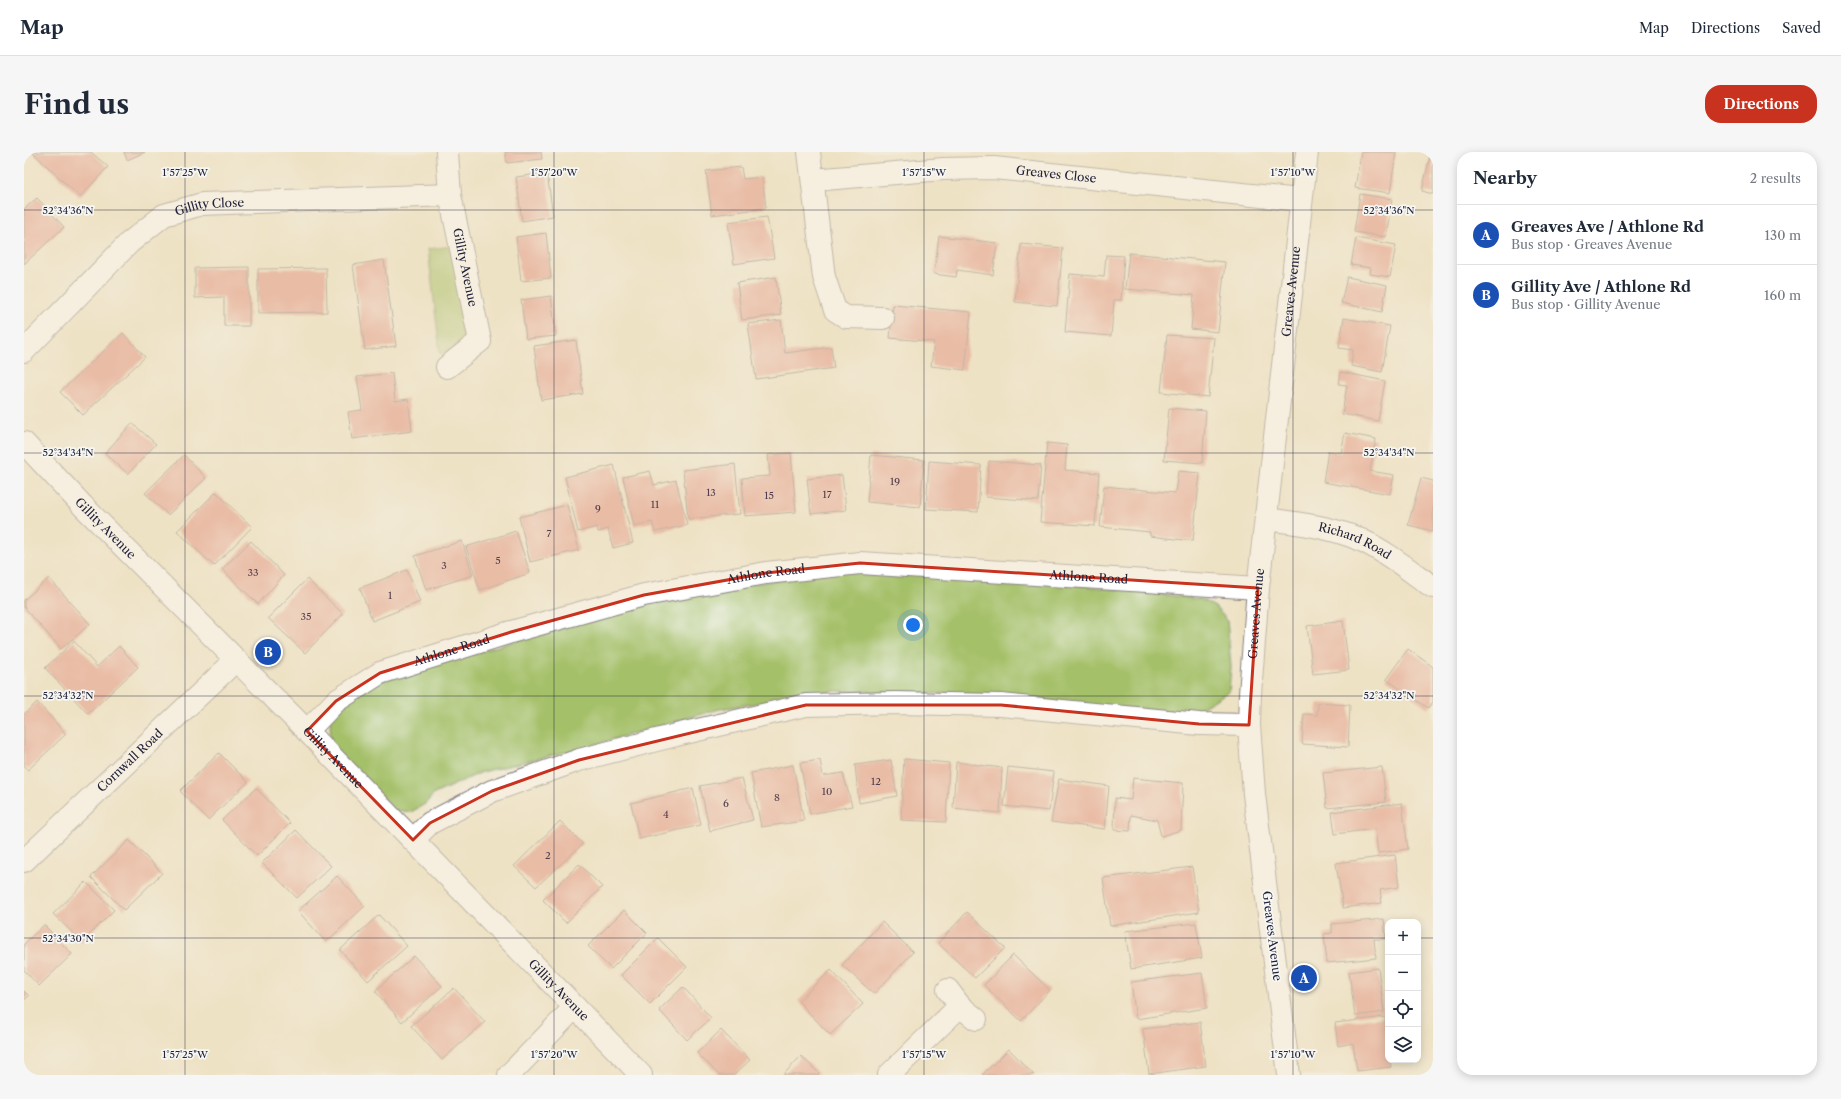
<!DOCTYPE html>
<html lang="en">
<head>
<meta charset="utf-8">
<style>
	body { margin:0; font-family:"Libre Caslon Text",serif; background:#f6f6f7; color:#1f2937 }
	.controls { position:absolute; right:12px; bottom:12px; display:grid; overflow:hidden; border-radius:8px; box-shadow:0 2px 10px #0003 }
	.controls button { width:36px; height:36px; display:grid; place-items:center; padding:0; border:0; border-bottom:1px solid #e0e1e3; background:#fff; color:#1f2937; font:20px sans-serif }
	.you { position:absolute; left:889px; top:473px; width:14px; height:14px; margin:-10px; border:3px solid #fff; border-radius:50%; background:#1a73e8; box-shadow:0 0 0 6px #1a73e833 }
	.badge { display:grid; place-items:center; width:26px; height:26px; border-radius:50%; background:#c8321e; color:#fff; font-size:13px; font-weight:700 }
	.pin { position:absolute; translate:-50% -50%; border:2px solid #fff; box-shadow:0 1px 4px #0006 }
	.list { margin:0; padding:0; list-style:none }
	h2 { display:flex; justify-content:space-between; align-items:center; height:52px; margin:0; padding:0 16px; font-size:17px }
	h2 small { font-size:13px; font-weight:400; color:#747a83 }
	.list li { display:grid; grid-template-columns:26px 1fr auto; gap:12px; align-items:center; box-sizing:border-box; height:60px; padding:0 16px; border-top:1px solid #e0e1e3 }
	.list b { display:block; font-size:15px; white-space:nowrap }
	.list p { margin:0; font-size:13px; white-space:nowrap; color:#747a83 }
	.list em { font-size:13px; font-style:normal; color:#747a83 }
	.icon { flex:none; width:22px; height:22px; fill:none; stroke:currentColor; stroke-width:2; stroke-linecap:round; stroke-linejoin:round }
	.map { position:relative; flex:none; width:1409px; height:923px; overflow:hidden; border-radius:16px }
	header { display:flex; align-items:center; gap:24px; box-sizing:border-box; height:56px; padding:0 20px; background:#fff; border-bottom:1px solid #e0e1e3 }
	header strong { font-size:19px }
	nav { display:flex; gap:22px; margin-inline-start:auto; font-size:14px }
	.intro { display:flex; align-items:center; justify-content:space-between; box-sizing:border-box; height:96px; padding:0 24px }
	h1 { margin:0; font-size:28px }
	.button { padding:10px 18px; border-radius:16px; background:#c8321e; color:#fff; font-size:14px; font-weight:700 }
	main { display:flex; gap:24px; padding:0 24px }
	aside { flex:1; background:#fff; border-radius:16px; box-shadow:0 2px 10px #0003 }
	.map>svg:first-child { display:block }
</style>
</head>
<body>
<header>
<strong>Map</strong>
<nav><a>Map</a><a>Directions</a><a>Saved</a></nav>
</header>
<div class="intro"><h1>Find us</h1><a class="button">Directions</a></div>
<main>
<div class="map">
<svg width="1409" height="923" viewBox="0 0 1409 923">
	<rect width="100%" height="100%" fill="#f6f6f2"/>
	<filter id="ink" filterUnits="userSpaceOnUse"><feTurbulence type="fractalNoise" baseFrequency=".025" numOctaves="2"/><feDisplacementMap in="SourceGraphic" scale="8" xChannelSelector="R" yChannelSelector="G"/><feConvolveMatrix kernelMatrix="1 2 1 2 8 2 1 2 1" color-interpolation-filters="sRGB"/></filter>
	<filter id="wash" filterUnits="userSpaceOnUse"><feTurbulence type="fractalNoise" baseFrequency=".012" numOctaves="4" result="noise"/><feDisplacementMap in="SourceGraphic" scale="16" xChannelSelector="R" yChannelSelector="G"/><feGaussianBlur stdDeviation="0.9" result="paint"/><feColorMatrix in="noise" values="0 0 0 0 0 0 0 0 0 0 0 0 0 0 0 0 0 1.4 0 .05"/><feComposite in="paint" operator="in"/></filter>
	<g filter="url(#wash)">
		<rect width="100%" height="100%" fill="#eee2c4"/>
		<path fill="#a4c067" stroke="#637151" d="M430,94L441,184C435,195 428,198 416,202L404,97Z
			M814,418L984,425L1177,447L1191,455L1203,468L1207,515L1205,539L1165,564L970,543L810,539L696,557L555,597L458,620L410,642L401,652L387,660L371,658L307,595L306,567L334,535L635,447Z"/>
		<g id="blocks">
			<path fill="#e38e80" d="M8,0H67L84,15L56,45Z
				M100,0H121L103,8Z
				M481,0H517L518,7L483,11Z
				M1337,0H1372L1366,41L1331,36Z
				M1406,4H1409V42L1398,39Z
				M717,15L719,27L738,25L742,56L688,63L682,19Z
				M523,21L529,64L498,69L492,25Z
				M1336,42L1368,47L1362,85L1330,80Z
				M13,46L40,75L0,112V57Z
				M743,65L750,106L710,112L704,70Z
				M522,81L527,126L497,129L492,85Z
				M915,84L973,91L969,123L933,118L932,125L910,122Z
				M1332,86L1372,93L1366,125L1346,122L1347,116L1327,113Z
				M997,92L1039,96L1033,154L991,150Z
				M1105,101L1201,110L1194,180L1167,177L1170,143L1101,137Z
				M1082,103L1100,104L1097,148H1090L1087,184L1041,180L1046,122L1080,125Z
				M360,108L372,194L341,198L329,113Z
				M225,115V174H200V145L171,146V116Z
				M302,116L303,160L234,161V117Z
				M752,125L757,163L718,168L713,131Z
				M1323,125L1363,133L1358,160L1317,151Z
				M527,144L532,184L502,187L497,148Z
				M869,153L947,160L941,218L907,214L910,190L866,186Z
				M1320,166L1366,174L1358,220L1327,214L1329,198L1315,196Z
				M757,168L761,201L807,195L810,216L732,227L724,172Z
				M99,181L121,205L59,263L36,240Z
				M1143,183L1190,186L1184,245L1137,240Z
				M552,188L559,242L517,248L510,194Z
				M1317,220L1361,229L1354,269L1318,262L1323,233L1315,232Z
				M368,221L371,249L384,247L388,279L328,287L324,260L338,258L333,225Z
				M1145,256L1182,259L1178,311L1140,308Z
				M108,271L132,292L104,322L81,301Z
				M1321,281L1352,287L1346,319L1370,323L1366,342L1299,330L1304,299L1317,301Z
				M1023,291L1043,293L1041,318L1075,321L1071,374L1016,370Z
				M767,301L772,360L721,364L718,326L746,324L744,303Z
				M160,303L182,326L144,363L121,341Z
				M847,303L900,308L896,355L843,350Z
				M905,309L957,313L954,360L902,357Z
				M965,309L1017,313L1014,349L962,345Z
				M711,312L716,362L664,367L659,318Z
				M590,313L609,391L589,396L584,377L574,380L573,375L554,380L541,325Z
				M626,319L630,333L652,328L663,373L631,380L628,370L610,374L599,325Z
				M1154,319L1176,321L1169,389L1126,384V380L1076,375L1080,334L1151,341Z
				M818,323L822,358L787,362L783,327Z
				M1397,326L1409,329V379L1384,373Z
				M192,340L228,375L190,414L153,379Z
				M543,353L555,398L506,410L495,365Z
				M492,379L506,421L456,438L442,395Z
				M227,389L260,423L234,452L198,417Z
				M438,389L449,423L402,438L391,404Z
				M383,418L396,450L348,469L336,436Z
				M25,426L66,472L37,497L0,455V448Z
				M283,427L319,462L281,501L244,466Z
				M1319,469L1325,518L1289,522L1283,474Z
				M50,489L73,515L95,494L114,515L64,562L21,516Z
				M1384,497L1409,515V550L1404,556L1362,527Z
				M13,550L42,582L4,618L0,613V562Z
				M1294,551L1326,553L1324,595L1278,592L1280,562L1293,563Z
				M195,601L224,630L184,668L156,639Z
				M880,607L925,611L922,670L877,668Z
				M796,608L799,624L819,621L828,654L786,662L776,611Z
				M867,608L873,644L835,651L831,613Z
				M932,610L978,616L976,661L929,656Z
				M769,613L780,669L737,675L727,621Z
				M984,615L1030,620L1025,659L980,654Z
				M1358,615L1362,650L1303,656L1299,621Z
				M718,626L729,668L686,679L676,634Z
				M1109,626L1159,631L1157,678L1137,684L1133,668L1107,663L1106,679L1090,678L1091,646L1107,648Z
				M1035,627L1085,634L1081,677L1027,670Z
				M232,636L266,671L233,704L198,668Z
				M669,636L677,673L615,687L607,651Z
				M1378,651L1384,697L1354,701L1351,677L1311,682L1308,660Z
				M536,669L559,692L512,735L490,714Z
				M272,678L307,714L273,746L238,711Z
				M105,688L138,721L100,758L67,725Z
				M1371,703L1375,735L1356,738L1358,751L1319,756L1312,711Z
				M555,712L578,735L542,771L519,748Z
				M1168,715L1175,760L1086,774L1079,726Z
				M313,724L341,754L302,790L274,759Z
				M62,730L90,758L58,790L29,762Z
				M600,758L623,781L587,817L564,794Z
				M943,760L981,796L951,826L914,791Z
				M355,763L383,794L344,829L316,798Z
				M1360,767L1362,787H1350L1352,806L1303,811L1300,782L1308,781V772Z
				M858,770L889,800L850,842L818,813Z
				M1172,771L1178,806L1107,817L1101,779Z
				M20,773L48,802L15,834L0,818V792Z
				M634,786L663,815L626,852L597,823Z
				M989,803L1026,838L997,869L960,833Z
				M390,804L418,834L378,870L351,839Z
				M1354,816L1360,860L1331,864L1325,820Z
				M807,818L839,852L806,883L774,849Z
				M1178,821L1183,856L1112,867L1107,830Z
				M659,835L687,866L663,888L635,858Z
				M430,836L461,870L418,908L387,874Z
				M0,839L5,844L0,848Z
				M1361,865L1364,908H1366L1367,915L1333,919L1329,891L1314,894L1311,871Z
				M1176,870L1182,914L1125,922L1119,877Z
				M697,878L726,908L710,923H695L673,901Z
				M985,897L1010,923H958Z
				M777,904L795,921L793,923H759Z"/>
		</g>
	</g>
	<g filter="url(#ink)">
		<use href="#blocks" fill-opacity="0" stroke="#888280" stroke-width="1"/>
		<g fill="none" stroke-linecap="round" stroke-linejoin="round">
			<g stroke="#888280" stroke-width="24">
				<g id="street">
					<path id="s1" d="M423,0L426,43L456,189L423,215"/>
					<path d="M785,0L800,125L811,158L822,165L859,166"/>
					<path id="s2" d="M789,28L919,17L970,16L1276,48"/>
					<path id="s3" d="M0,199L105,91L140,63L178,52L426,43"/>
					<path id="s4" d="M0,291L59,354L283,579L617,923"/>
					<path id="s5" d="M1242,367C1274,371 1308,375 1337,388C1363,400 1386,419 1409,435"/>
					<path id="s6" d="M283,579L312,549L356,521L487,480L620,443L742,421L836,411L1234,436"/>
					<path d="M389,688L406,671L468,639L555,608L652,583L782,553L871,551L977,553L1175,572L1225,573"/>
					<path id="s7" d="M0,709L212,508"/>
					<path d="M924,838L936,854L952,867"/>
					<path d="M485,923L551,855"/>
					<path d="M865,923L936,854"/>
					<path id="s8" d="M1265,923L1230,642L1225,573L1226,542L1234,436L1283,0"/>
				</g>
			</g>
			<use href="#street" stroke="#fff" stroke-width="22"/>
		</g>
	</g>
	<path d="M0 0H1409V923H0ZM836,411L1234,436L1225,573L1175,572L977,553H782L555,608L468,639L406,671L389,688L283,579L312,549L356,521L487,480L620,443L742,421Z" fill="#eee2c4" fill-opacity=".55" fill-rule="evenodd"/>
	<path fill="none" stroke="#c8321e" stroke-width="3" stroke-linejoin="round" d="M836,411L1234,436L1225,573L1175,572L977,553H782L555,608L468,639L406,671L389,688L283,579L312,549L356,521L487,480L620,443L742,421Z"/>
	<path fill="none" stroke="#22223b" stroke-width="1" stroke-opacity="0.45" d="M161,0V923M530,0V923M900,0V923M1269,0V923M0,58H1409M0,301H1409M0,544H1409M0,786H1364M1394,786H1409"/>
	<g text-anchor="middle" stroke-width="3.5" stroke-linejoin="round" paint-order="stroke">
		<g font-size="10" fill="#523d4c">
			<text x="871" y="333">19</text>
			<text x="687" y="344">13</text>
			<text x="803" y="346">17</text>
			<text x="745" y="347">15</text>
			<text x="631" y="356">11</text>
			<text x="574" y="360">9</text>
			<text x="525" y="385">7</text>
			<text x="474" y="412">5</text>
			<text x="420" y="417">3</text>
			<text x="229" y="424">33</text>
			<text x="366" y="447">1</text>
			<text x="282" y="468">35</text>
			<text x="852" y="633">12</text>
			<text x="803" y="643">10</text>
			<text x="753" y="649">8</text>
			<text x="702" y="655">6</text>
			<text x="642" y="666">4</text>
			<text x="524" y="707">2</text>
		</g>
		<g font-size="12" fill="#22223b" stroke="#f6f6f2">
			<text dy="4" stroke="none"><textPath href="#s2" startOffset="244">Greaves Close</textPath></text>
			<text dy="4" stroke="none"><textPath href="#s3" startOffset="242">Gillity Close</textPath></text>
			<text dy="4" stroke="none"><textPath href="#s1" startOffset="117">Gillity Avenue</textPath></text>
			<text dy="4" stroke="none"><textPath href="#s8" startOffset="788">Greaves Avenue</textPath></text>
			<text dy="4" stroke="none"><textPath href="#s4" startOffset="118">Gillity Avenue</textPath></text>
			<text dy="4" stroke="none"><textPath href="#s5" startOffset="92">Richard Road</textPath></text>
			<text dy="4" stroke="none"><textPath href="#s6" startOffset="493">Athlone Road</textPath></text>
			<text dy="4" stroke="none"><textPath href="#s6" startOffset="817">Athlone Road</textPath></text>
			<text dy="4" stroke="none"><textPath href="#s8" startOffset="464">Greaves Avenue</textPath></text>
			<text dy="4" stroke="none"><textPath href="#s6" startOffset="169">Athlone Road</textPath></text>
			<text dy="4" stroke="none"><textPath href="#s4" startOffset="441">Gillity Avenue</textPath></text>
			<text dy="4" stroke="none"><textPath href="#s7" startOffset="146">Cornwall Road</textPath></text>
			<text transform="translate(1248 784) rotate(83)" y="4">Greaves Avenue</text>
			<text dy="4" stroke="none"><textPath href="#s4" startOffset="765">Gillity Avenue</textPath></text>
		</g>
	</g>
	<g font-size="10" text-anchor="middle" fill="#22223b" stroke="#f6f6f2" stroke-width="3.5" stroke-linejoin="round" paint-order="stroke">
		<text x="161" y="24">1°57'25"W</text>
		<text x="530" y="24">1°57'20"W</text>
		<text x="900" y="24">1°57'15"W</text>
		<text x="1269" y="24">1°57'10"W</text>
		<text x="44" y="62">52°34'36"N</text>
		<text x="1365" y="62">52°34'36"N</text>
		<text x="44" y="304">52°34'34"N</text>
		<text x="1365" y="304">52°34'34"N</text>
		<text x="44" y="547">52°34'32"N</text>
		<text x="1365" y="547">52°34'32"N</text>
		<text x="44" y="790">52°34'30"N</text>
		<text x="161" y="906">1°57'25"W</text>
		<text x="530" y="906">1°57'20"W</text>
		<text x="900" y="906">1°57'15"W</text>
		<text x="1269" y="906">1°57'10"W</text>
	</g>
</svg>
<div class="controls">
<button>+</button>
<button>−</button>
<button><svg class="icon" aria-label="locate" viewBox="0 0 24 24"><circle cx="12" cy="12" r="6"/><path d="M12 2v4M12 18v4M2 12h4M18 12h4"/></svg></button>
<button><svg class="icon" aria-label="layers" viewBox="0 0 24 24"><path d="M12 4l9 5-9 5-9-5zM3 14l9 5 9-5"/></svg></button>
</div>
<div class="you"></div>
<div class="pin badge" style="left:1280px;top:826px;background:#1a4fb4">A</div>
<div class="pin badge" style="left:244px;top:500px;background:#1a4fb4">B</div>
</div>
<aside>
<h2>Nearby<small>2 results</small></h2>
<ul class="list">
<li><span class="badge" style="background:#1a4fb4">A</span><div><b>Greaves Ave / Athlone Rd</b><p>Bus stop · Greaves Avenue</p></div><em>130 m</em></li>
<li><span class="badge" style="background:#1a4fb4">B</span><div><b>Gillity Ave / Athlone Rd</b><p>Bus stop · Gillity Avenue</p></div><em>160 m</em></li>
</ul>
</aside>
</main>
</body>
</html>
